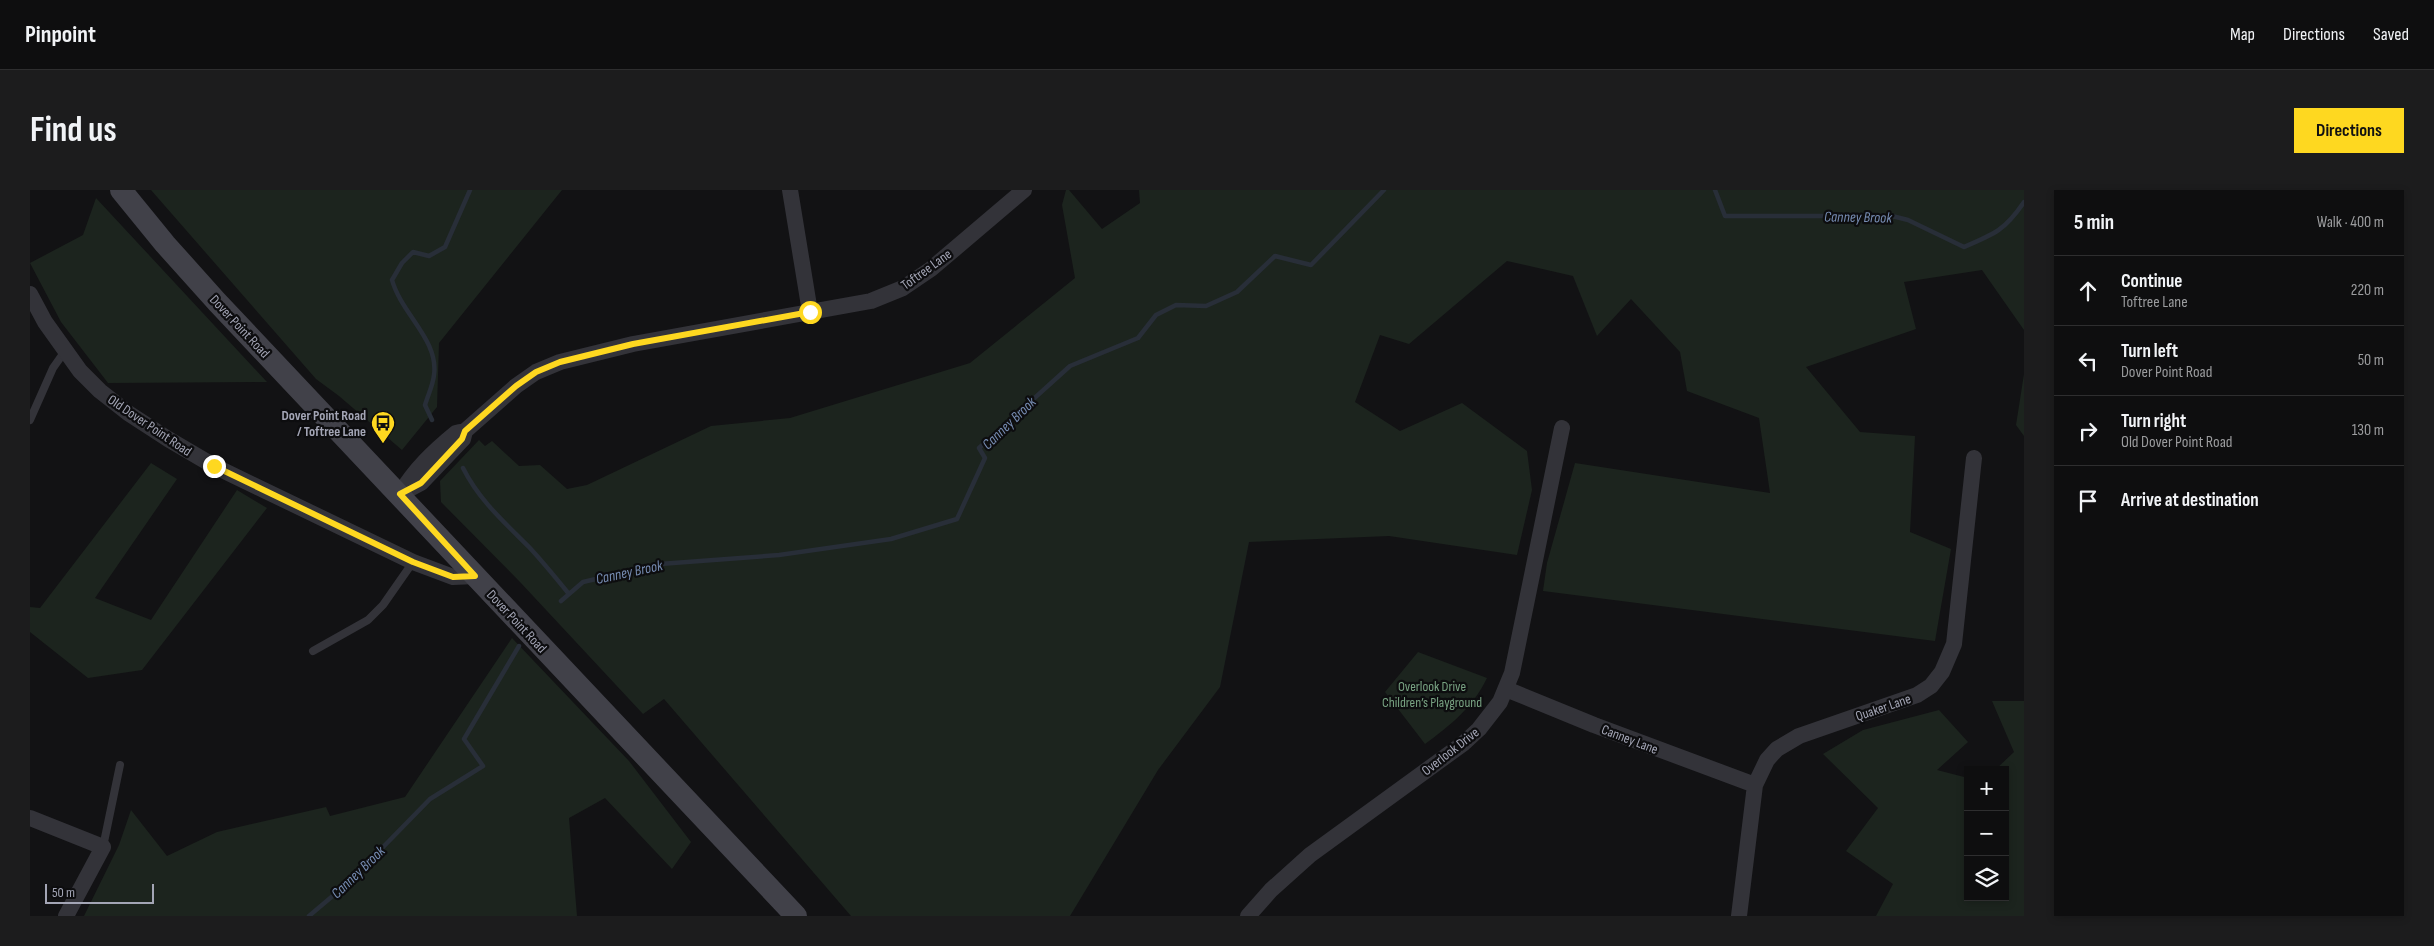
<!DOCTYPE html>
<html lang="en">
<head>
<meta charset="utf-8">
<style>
	body { margin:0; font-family:"Sofia Sans Condensed",sans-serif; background:#1c1c1d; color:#f1f3f6 }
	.controls { position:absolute; right:15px; bottom:15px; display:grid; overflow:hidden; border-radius:0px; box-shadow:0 2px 8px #0003 }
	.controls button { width:45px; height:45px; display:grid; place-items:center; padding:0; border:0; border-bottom:1px solid #2e2e2f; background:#0e0e0f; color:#f1f3f6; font:25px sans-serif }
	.scale { position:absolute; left:15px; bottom:12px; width:109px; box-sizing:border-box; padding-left:5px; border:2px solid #a3a5b5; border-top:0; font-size:14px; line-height:18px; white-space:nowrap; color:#a3a5b5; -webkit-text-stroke:4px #0d0d0f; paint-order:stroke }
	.stop { position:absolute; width:15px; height:15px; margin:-11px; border:4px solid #fed820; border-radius:50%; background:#fff }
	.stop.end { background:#fed820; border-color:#fff; box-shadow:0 1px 5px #0008 }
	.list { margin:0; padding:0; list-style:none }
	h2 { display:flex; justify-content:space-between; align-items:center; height:65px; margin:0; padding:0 20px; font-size:21px }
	h2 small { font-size:16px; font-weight:400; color:#9b9c9e }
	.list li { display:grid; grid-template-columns:32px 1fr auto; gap:15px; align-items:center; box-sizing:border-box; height:70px; padding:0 20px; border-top:1px solid #2e2e2f }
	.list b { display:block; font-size:19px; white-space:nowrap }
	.list p { margin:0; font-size:16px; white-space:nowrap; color:#9b9c9e }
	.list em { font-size:16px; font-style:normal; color:#9b9c9e }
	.icon { flex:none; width:28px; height:28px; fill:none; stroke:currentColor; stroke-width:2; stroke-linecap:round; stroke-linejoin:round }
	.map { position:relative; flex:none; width:1994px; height:726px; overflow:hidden; border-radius:0px }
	header { display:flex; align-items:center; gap:30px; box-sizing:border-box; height:70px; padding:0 25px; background:#0e0e0f; border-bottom:1px solid #2e2e2f }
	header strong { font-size:24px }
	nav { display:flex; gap:28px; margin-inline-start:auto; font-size:18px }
	.intro { display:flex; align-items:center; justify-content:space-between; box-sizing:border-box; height:120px; padding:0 30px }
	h1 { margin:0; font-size:35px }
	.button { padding:12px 22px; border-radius:0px; background:#fed820; color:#111; font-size:18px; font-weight:700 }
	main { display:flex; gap:30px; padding:0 30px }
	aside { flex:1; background:#0e0e0f; border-radius:0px; box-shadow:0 2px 8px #0003 }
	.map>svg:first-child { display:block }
</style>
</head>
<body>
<header>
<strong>Pinpoint</strong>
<nav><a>Map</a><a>Directions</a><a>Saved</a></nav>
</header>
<div class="intro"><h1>Find us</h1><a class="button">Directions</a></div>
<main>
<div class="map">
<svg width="1994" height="726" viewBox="0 0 1994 726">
	<rect width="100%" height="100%" fill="#121214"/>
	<path fill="#1c241e" d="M121,0H532L409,153L407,217L372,260L309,206L286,189Z
		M1036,0H1039L1072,39L1110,13L1109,0H1994V140L1952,80L1874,92L1886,139L1776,177L1830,242L1885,246L1880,342L1921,359L1905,451L1513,401L1517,373L1545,273L1740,303L1729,228L1657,201L1650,162L1601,109L1567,146L1543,86L1477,71L1379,154L1350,145L1325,212L1370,241L1432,213L1497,261L1502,300L1487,365L1359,346L1219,352L1190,497L1128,580L1040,726H821L634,509L613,524L490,392L411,312L410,291L449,250L455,256L462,251L489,276L510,275L537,299L557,295L681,236L760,228L940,173L1045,88L1032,15Z
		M66,8L237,192L78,193L31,132L0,73L53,45Z
		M1994,184V246L1986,235Z
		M121,273L147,289L65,408L121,430L207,300L237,318L112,480L58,488L0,442V417L10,418Z
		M482,448L599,571L661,652L642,679L575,608L539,628L547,726H54L89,655L101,620L137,666L187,642L296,617L300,626L375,607Z
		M1388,462L1457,488C1443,517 1421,535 1395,554L1355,502Z
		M1962,511H1994V726H1846L1863,694L1816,661L1848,618L1793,564L1833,540L1909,520L1938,552L1907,580L1938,588V707H1975V580H1965L1984,562Z"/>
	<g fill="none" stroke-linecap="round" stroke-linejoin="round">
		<path stroke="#282e38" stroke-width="4.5" d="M1685,0L1695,26H1862L1878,30L1934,57C1965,44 1975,40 1994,12
			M402,230L395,215C398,205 403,195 404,185C409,150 372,125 362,90L372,73L383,62L399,66L415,57L440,0
			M433,278C449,310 474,332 499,357C513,372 526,388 539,404
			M531,411L553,392L630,374L749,365L861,349L927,329L955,268L949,258L1040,176L1108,148L1126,125L1146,115L1176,116L1207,102L1245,66L1281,75L1354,0
			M279,726L318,693L400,609L453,576L434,549L489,456"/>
		<path stroke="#333339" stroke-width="8" d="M0,230L23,178L35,161
			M283,461L338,430L353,415L383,372
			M73,657L90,575"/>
		<path stroke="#333339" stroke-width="16" d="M760,0L780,122
			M0,104L15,132L50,181L70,201L98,223L138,249L184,276L383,372L423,387L445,386
			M370,304L391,293L433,249L435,241L486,196L506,182L530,172L603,154L841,111L873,98L901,79L994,0
			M370,304C385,279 404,261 426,243L430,242
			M1476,499L1564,535L1725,595
			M0,628L73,657L36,726
			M1218,726L1241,700L1280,665L1434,553L1449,539L1470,512L1482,483L1532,238
			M1709,726L1725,595L1737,570L1747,559L1769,546L1887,505L1901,496L1912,482L1924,454L1944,268"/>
		<path stroke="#414149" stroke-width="22" d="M91,0L135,54L187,112L766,726"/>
	</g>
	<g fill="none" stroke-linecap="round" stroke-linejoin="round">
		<path stroke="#fed820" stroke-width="6" d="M184,276L383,372L423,387L445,386L370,304L391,293L432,249L435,241L486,196L506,182L530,172L603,154L780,122"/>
	</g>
	<defs>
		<g id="bus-pin" transform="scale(1.25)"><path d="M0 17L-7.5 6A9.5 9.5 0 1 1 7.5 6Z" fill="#fed820" stroke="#0d0d0f"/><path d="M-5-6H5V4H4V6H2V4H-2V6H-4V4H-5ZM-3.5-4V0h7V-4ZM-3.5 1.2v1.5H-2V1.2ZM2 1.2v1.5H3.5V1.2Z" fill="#111"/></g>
	</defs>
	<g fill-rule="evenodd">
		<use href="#bus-pin" x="353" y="233"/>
	</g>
	<g text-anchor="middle" stroke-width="4.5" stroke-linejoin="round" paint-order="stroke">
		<g font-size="14" fill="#a3a5b5" stroke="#0d0d0f">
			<text transform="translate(896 79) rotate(-36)" y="5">Toftree Lane</text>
			<text transform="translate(210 136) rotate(47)" y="5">Dover Point Road</text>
			<text transform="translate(120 235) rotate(34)" y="5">Old Dover Point Road</text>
			<text transform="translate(487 431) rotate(47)" y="5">Dover Point Road</text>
			<text transform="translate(1853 517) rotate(-19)" y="5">Quaker Lane</text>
			<text transform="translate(1600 549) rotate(21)" y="5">Canney Lane</text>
			<text transform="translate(1420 561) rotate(-38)" y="5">Overlook Drive</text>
		</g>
		<g font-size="14" font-weight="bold" fill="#a3a5b5" stroke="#0d0d0f" text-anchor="end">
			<text x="336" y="230">Dover Point Road<tspan x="336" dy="16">/ Toftree Lane</tspan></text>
		</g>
		<g font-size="14" fill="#78a282" stroke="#0d0d0f">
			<text x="1402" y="501">Overlook Drive<tspan x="1402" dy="16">Children’s Playground</tspan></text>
		</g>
		<g font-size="15" font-style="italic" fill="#778db3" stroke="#0d0d0f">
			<text transform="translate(1828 27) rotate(1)" y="5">Canney Brook</text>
			<text transform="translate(979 233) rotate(-44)" y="5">Canney Brook</text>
			<text transform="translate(599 382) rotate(-12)" y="5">Canney Brook</text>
			<text transform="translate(328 682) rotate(-44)" y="5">Canney Brook</text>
		</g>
	</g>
</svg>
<div class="controls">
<button>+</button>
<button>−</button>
<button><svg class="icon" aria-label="layers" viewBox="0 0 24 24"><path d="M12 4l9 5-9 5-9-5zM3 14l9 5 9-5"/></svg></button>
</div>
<div class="scale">50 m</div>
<div class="stop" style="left:780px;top:122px"></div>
<div class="stop end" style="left:184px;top:276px"></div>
</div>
<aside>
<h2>5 min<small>Walk · 400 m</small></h2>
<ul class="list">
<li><svg class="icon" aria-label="ahead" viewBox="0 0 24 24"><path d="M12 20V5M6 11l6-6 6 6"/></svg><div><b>Continue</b><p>Toftree Lane</p></div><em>220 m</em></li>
<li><svg class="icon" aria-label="left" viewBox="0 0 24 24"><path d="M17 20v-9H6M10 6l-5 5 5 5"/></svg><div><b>Turn left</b><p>Dover Point Road</p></div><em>50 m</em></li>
<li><svg class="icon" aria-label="right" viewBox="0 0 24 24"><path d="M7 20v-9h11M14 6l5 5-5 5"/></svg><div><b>Turn right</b><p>Old Dover Point Road</p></div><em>130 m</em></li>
<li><svg class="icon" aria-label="arrive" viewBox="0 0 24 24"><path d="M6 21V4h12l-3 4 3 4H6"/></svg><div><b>Arrive at destination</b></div></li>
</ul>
</aside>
</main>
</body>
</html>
